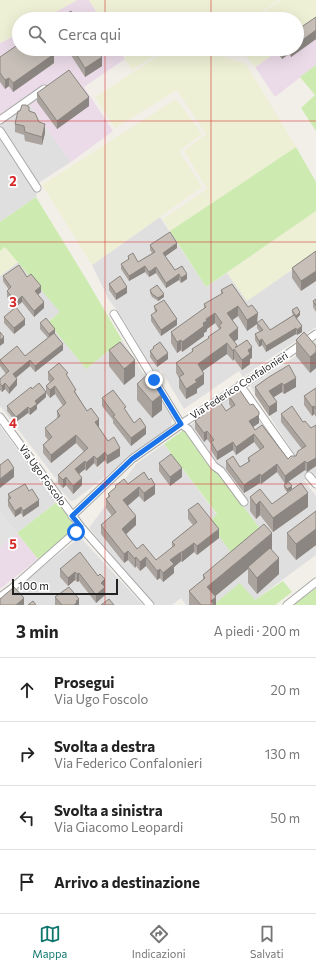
<!DOCTYPE html>
<html lang="it">
<head>
<meta charset="utf-8">
<style>
	body { margin:0; font-family:Commissioner,sans-serif; background:#f6f6f6; color:#222 }
	.scale { position:absolute; left:12px; bottom:10px; width:106px; box-sizing:border-box; padding-left:4px; border:2px solid #222; border-top:0; font-size:11px; line-height:14px; white-space:nowrap; color:#222; -webkit-text-stroke:3px #fff; paint-order:stroke }
	.stop { position:absolute; width:12px; height:12px; margin:-9px; border:3px solid #1a73e8; border-radius:50%; background:#fff }
	.stop.end { background:#1a73e8; border-color:#fff; box-shadow:0 1px 4px #0008 }
	.list { margin:0; padding:0; list-style:none }
	h2 { display:flex; justify-content:space-between; align-items:center; height:52px; margin:0; padding:0 16px; font-size:17px }
	h2 small { font-size:13px; font-weight:400; color:#767676 }
	.list li { display:grid; grid-template-columns:26px 1fr auto; gap:12px; align-items:center; box-sizing:border-box; height:64px; padding:0 16px; border-top:1px solid #e0e0e0 }
	.list b { display:block; font-size:15px; white-space:nowrap }
	.list p { margin:0; font-size:13px; white-space:nowrap; color:#767676 }
	.list em { font-size:13px; font-style:normal; color:#767676 }
	.icon { flex:none; width:22px; height:22px; fill:none; stroke:currentColor; stroke-width:2; stroke-linecap:round; stroke-linejoin:round }
	.map { position:relative; flex:none; width:316px; height:605px; overflow:hidden }
	.search { position:absolute; background:#fff; box-shadow:0 4px 16px #0002; left:12px; right:12px; top:12px; height:44px; display:flex; align-items:center; gap:10px; box-sizing:border-box; padding:0 14px; border-radius:22px; color:#767676; font-size:15px }
	.sheet { height:308px; background:#fff }
	nav { display:flex; justify-content:space-around; align-items:center; box-sizing:border-box; height:56px; border-top:1px solid #e0e0e0; background:#fff; font-size:11px; color:#767676 }
	nav a { display:grid; justify-items:center; gap:2px }
	nav .on { color:#0f766e }
	.map>svg:first-child { display:block }
</style>
</head>
<body>
<div class="map">
<svg width="316" height="605" viewBox="0 0 316 605">
	<rect width="100%" height="100%" fill="#f2efe9"/>
	<path fill="#e0dfdf" d="M29,104L71,162L40,182L36,197L0,222V122Z
		M160,217L206,287L227,273L247,300L316,253V327L243,377L239,371L184,409L161,370L156,374L121,316L109,300L92,265Z
		M18,262L61,312L48,321L86,369L122,340L172,418L171,426L75,500L71,501L54,483L57,480L0,406V276Z
		M316,341V476L312,472L304,480L316,496V555L255,600L213,605H186L181,598L172,605H154L89,528L136,464L164,444L217,515L261,530L185,429L238,391L290,463L297,458L250,386L296,356Z
		M0,426L57,502L17,533L0,511Z
		M80,537L143,605H0V601Z"/>
	<path fill="#ebdbe8" d="M77,0H89L101,19H43Z
		M316,24V65L275,97L255,67L281,49H297Z
		M19,33V49H119L125,59L84,87L113,131L71,162L29,104L0,122V43Z
		M17,533L38,559L0,589V547Z"/>
	<path fill="#eef0d5" d="M0,0H77L43,19H19V33L0,43Z
		M89,0H278L251,19H101Z
		M281,0H316V24L297,38V19H254Z
		M119,49H165L132,70Z
		M169,49H194L201,54L220,56L246,64L296,147L170,231L163,219L207,189L184,151L206,134L177,90L115,128L95,97Z
		M241,49H281L255,67Z
		M176,99L202,134L179,151L202,187L92,265L42,185Z
		M316,211V253L247,301L227,273Z
		M5,247L18,262L0,276V251Z"/>
	<path fill="#cdebb0" d="M316,65V131L301,108L315,95L300,77Z
		M296,147L316,182V211L206,287L170,231Z
		M36,197L88,282L122,340L86,369L48,322L60,312L5,247L0,251V222Z
		M185,429L261,530L232,554L209,522L217,514L164,444Z
		M57,502C65,512 78,520 69,534L38,559L17,533Z
		M283,581L292,592L275,605H213L240,583L255,600Z
		M316,588V605H293Z"/>
	<path fill="#e2e2e2" d="M0,511L17,533L0,547Z"/>
	<g fill="none" stroke-linecap="round" stroke-linejoin="round">
		<g stroke="#a9a9a9" stroke-width="9">
			<path id="minor" d="M0,120L44,89
				M0,131L37,188
				M114,314L181,424L188,429L214,466L221,471L244,502
				M240,385L293,460
				M0,417L81,527L150,605
				M309,476L316,484
				M72,516L132,459L186,421L265,370L316,334
				M0,597L11,589L81,527
				M287,605L316,582"/>
		</g>
		<use href="#minor" stroke="#fff" stroke-width="7"/>
	</g>
	<path fill="#aba49e" d="M316,17V39L291,57L289,54L282,59L277,53V49H297Z
		M67,49H96L102,66L85,77Z
		M0,57L54,63L13,92L9,86L5,89L0,82Z
		M37,93L89,106L57,129L37,102Z
		M20,111H29L39,122L45,133L42,145L25,141L24,135L15,132V124Z
		M150,245L177,248L165,256L175,270L187,279L181,283L179,280L166,288L156,273L149,277L145,272L129,281L121,269V264L128,260V256L138,262L152,253L150,250Z
		M316,251L301,291L292,278V268Z
		M3,276L27,277L41,292L38,295L44,308L34,317L22,302L16,307L7,297V291L9,290L3,281Z
		M109,284L127,293L116,300L109,290Z
		M150,290L164,297L158,301L152,297L150,293Z
		M221,290L258,322L270,330L293,315L292,313V310L300,315L297,318L302,332L297,335L296,334L266,352L262,345L259,347L255,340V334L260,332L257,328V324L247,331L238,316L232,320L238,339L234,342L237,347L252,358L250,359V364L242,370L234,359L233,361L227,354L203,371L204,384L197,389V393L186,399L179,388V378L176,373V363L192,353V349L208,339V337L219,330V329L215,323L207,329V331L204,333V336L182,352L181,350L177,353L171,343V332L204,309V304L221,294Z
		M316,299V312L313,307V301Z
		M154,306L177,325L161,336L151,321V315L155,313Z
		M4,317L25,325L14,334L4,323Z
		M40,323L55,334L63,350L35,372L30,366L16,378L17,385L9,394L5,389L2,392L0,390V379L6,374L0,366V360L25,356L48,338L40,329Z
		M296,340L316,346V368L310,373L296,356Z
		M153,347L168,359L157,367L150,357V351L153,349Z
		M109,350L135,376L124,385L109,366Z
		M48,372L68,377L76,393L87,411L99,427H98L108,441L120,456L107,464L105,460L97,467L94,463L86,471L85,469L79,474L82,485L73,494L66,485L63,488L58,483V475L84,452L76,443L51,463L43,453V445L48,440L45,436V428L57,419V411L63,406L55,394L50,398L46,393V386L50,382L48,380Z
		M269,377L296,387L284,394L282,392L274,397L277,411L269,416L255,395V387Z
		M137,384L162,410L152,418L137,400Z
		M316,388V417L314,414L312,416L304,405V396Z
		M229,396L259,423L252,427L255,430L288,459L296,456L302,449L281,422V414L303,422L311,428L316,425V466L307,472L305,470L285,484L277,472L261,484L260,483L244,493L226,469V461L240,467L248,462V458L260,450L254,442L236,455L233,450L217,460L211,450V444L207,439L204,442L195,429V421L208,411V406L226,411L231,407L229,404Z
		M46,397L37,405V409L30,415L28,413L16,422L7,411V406Z
		M102,398L126,411L134,423L146,434L131,446L113,423V420L102,406Z
		M159,463L182,477L170,486L159,471Z
		M144,472L155,494L144,502L139,496L127,506L136,525L126,534L137,549L156,560L172,548V542L193,525L188,519V510L219,538L197,555L194,552L182,562L181,561L174,567V573L163,582L160,578L157,580L146,566L140,571L136,566L135,568L128,560L124,563L101,534V525L112,516L106,508V499L108,497V494L115,488V486L128,484Z
		M284,485L292,489L287,492L284,488Z
		M8,494L39,506L23,517L21,513L15,517L8,506Z
		M250,497L272,504L308,507L273,532L260,515L256,519L250,511Z
		M316,511V545L296,560L287,549V533Z
		M271,549L279,574L257,594L248,583V569L215,596L216,605H189V591L203,580V575L272,549Z
		M60,569L98,576L105,579V595L96,603L79,581L77,582L75,580L68,586L60,577Z
		M55,597L79,605H55Z"/>
	<path fill="#8b8681" d="M316,30V39L291,57V49H297V44Z
		M284,49H289V54L282,59V50Z
		M54,54V63L13,92V83Z
		M102,57V66L85,77V68Z
		M9,78V86L5,89V80Z
		M89,97V106L57,129V121Z
		M45,124V133L42,145V137Z
		M177,243V248L163,258V253Z
		M145,266V272L129,281V276Z
		M156,267V273L149,277V272Z
		M316,271V281L301,291V281Z
		M179,274V280L166,288V283Z
		M187,274V279L181,283V278Z
		M41,286V292L35,297V291Z
		M127,287V293L116,300V294Z
		M164,294V297L158,301V298Z
		M22,296V302L16,307V302Z
		M44,302V308L34,317V311Z
		M238,306V316L227,324V313Z
		M300,312V315L296,319V316Z
		M215,313V323L207,329V331L204,333V336L182,352V342L203,323L206,319Z
		M258,313L257,324L247,331V320Z
		M25,319V325L14,334V328Z
		M177,319V325L161,336V330Z
		M302,326V332L297,335V330Z
		M238,328V339L229,345V335Z
		M296,328V334L266,352V346Z
		M55,329V335L49,340V334Z
		M4,337V343L0,346V340Z
		M262,339V345L259,347V341Z
		M181,340V350L177,353V342Z
		M227,343V354L198,374V364Z
		M63,344V350L35,372V366Z
		M252,347V358L250,359V364L242,370V360L248,350Z
		M234,349V359L233,361V351Z
		M316,352V368L310,373V357Z
		M168,353V359L157,367V361Z
		M30,360V366L13,380V374Z
		M135,360V376L124,385V369Z
		M204,374V384L197,389V393L186,399V389L195,380Z
		M296,378V387L284,394V385Z
		M17,379V385L9,394V388Z
		M5,383V389L2,392V386Z
		M282,383V392L269,400V391Z
		M55,386V394L50,398V390Z
		M46,392V397L37,405V409L30,415V409L35,401Z
		M162,394V410L152,418V402Z
		M277,402V411L269,416V407Z
		M314,406V414L312,416V407Z
		M28,407V413L16,422V417Z
		M259,415V423L249,430V421Z
		M99,419V427L95,430V422Z
		M146,427V434L131,446V438Z
		M207,431V439L204,442V433Z
		M254,434V442L236,455V447Z
		M76,435V443L51,463V455Z
		M233,442V450L217,460V452Z
		M120,448V456L107,464V456Z
		M105,452V460L97,467V459Z
		M94,456V463L86,471V463Z
		M316,458V466L307,472V463Z
		M85,461V469L75,477V469Z
		M305,461V470L285,484V476Z
		M277,464V472L261,484V476Z
		M14,468V477L0,488V479Z
		M182,468V477L170,486V477Z
		M260,474V483L244,493V485Z
		M66,477V485L63,488V480Z
		M82,478V485L73,494V486Z
		M155,485V494L144,502V493Z
		M292,486V489L287,492V489Z
		M139,487V496L123,510V500Z
		M308,493V507L273,532V518Z
		M39,500V506L23,517V511Z
		M260,501V515L256,519V505Z
		M21,507V513L15,517V511Z
		M136,516V525L122,538V529Z
		M219,529V538L197,555V546Z
		M316,529V545L296,560V544Z
		M272,533V549L249,568L248,567V569L207,603V587Z
		M194,543V552L182,562V552Z
		M128,551V560L124,563V554Z
		M181,552V561L174,567V573L163,582V573L170,560Z
		M136,557V566L135,568V559Z
		M146,557V566L140,571V562Z
		M279,558V574L257,594V578Z
		M160,569V578L157,580V571Z
		M75,572V580L68,586V578Z
		M79,573V581L77,582V574Z
		M105,579V587L101,583Z
		M105,587V595L96,603V595Z
		M216,597V605H211V601Z
		M24,598V605H16Z
		M79,599V605H74L76,601Z"/>
	<path fill="#c7bfb8" stroke="#8b8681" d="M71,11L76,19H59Z
		M316,17V30L297,44V30Z
		M19,44V49H50L54,54L13,83L9,78L5,80L0,73V57Z
		M73,49H96L102,57L85,68Z
		M69,70L89,97L57,121L37,93Z
		M22,105H26L29,107V111L35,113L39,122L45,124L42,137L25,132L24,126L15,124L18,111H20Z
		M170,232L177,243L163,253L175,270L182,266L187,274L181,278L179,274L166,283L156,267L149,272L145,266L129,276L121,264L129,259L128,256L133,253L138,262L155,252L150,245Z
		M316,251V271L301,281L292,268Z
		M19,265L27,277L31,274L41,286L35,291L44,302L34,311L22,296L16,302L7,291L11,287L3,276Z
		M120,276L127,287L116,294L109,284Z
		M232,284L248,307L252,305L258,313L247,320L238,306L227,313L238,328L229,335L237,345L235,348L247,340L252,347L248,350L250,354L242,360L234,349L233,351L227,343L198,364L204,374L195,380L197,382L186,389L179,377L184,374L176,363L193,351L192,349L209,338L208,337L221,328L219,325L222,323L215,313L206,319L207,321L203,323L204,326L182,342L181,340L177,342L171,332L206,307L204,304L223,293L221,290Z
		M157,285L164,294L158,298L152,294L150,290Z
		M316,299V306L313,301Z
		M164,300L177,319L161,330L151,315L157,311L154,306Z
		M16,307L25,319L14,328L4,317Z
		M297,307L300,312L296,316L292,310Z
		M294,315L302,326L297,330L296,328L266,346L262,339L259,341L255,334L263,330L257,323L262,319L270,330Z
		M46,318L55,329L49,334L40,323Z
		M0,332L4,337L0,340Z
		M304,332L316,346V352L310,357L296,340Z
		M54,333L63,344L35,366L30,360L13,374L17,379L9,388L5,383L2,386L0,384V379L9,371L0,360L17,346L25,356Z
		M120,342L135,360L124,369L109,350Z
		M160,342L168,353L157,361L150,351L154,348L153,347Z
		M59,363L68,373L66,374L76,390L74,391L87,411L91,408L99,419L95,422L108,441L114,437L120,448L107,456L105,452L97,459L94,456L86,463L85,461L75,469L82,478L73,486L66,477L63,480L58,475L88,448L76,435L51,455L43,445L52,437L45,428L60,416L57,411L66,403L55,386L50,390L46,386L54,379L48,372Z
		M289,365L296,378L284,385L282,383L269,391L277,402L269,407L255,387L269,377Z
		M147,375L162,394L152,402L137,384Z
		M39,383L46,392L35,401L37,404L30,409L28,407L16,417L7,406L31,387L32,389Z
		M316,388V409L314,406L312,407L304,396Z
		M239,389L250,405L253,404L259,412V415L249,421L255,430L262,425L288,459L291,456H296L298,451L306,446L281,414L292,406L303,422L305,421L311,428L316,425V458L307,463L305,461L285,476L277,464L261,476L260,474L244,485L226,461L233,456L240,467L250,461L248,458L264,447L254,434L236,447L233,442L217,452L211,442L214,440L207,431L204,433L195,421L210,409L208,406L218,399L226,411L235,405L229,396Z
		M113,390L126,407L124,408L134,423L140,418L146,427L131,438L113,416L115,415L102,398Z
		M171,454L182,468L170,477L159,463Z
		M8,459L14,468L0,479V465Z
		M144,472L149,480L151,478L155,485L144,493L139,487L123,500L136,516L122,529L137,549L143,544L156,560L175,545L172,542L197,522L188,510L198,503L219,529L197,546L194,543L182,552H181L170,560L174,564L163,573L160,569L157,571L146,557L140,562L136,557L135,559L128,551L124,554L101,525L116,512L106,499L110,496L108,494L116,487L115,486L124,479L128,484Z
		M289,482L292,486L287,489L284,485Z
		M301,483L308,493L273,518L260,501L256,505L250,497L260,489L272,504Z
		M25,484L29,491L32,489L39,500L23,511L21,507L15,511L8,500L11,498L8,494Z
		M316,511V529L296,544L287,533Z
		M264,524L272,533L207,587L216,597L211,601L214,605H201L189,591L205,578L203,575Z
		M270,548L279,558L257,578L248,567Z
		M80,552L98,576L100,574L105,579L101,583L105,587L96,595L79,573L77,574L75,572L68,578L60,569Z
		M14,587L24,598L16,605H0V599Z
		M69,587L79,599L76,601L77,602L74,605H62L55,597Z
		M109,599L114,605H101Z
		M33,601L36,605H28Z"/>
	<g fill="none" stroke-linecap="round" stroke-linejoin="round">
		<path stroke="#1a73e8" stroke-width="5" d="M76,532L81,527L72,516L132,459L181,424L154,380"/>
	</g>
	<path fill="none" stroke="#d62828" stroke-width="1" stroke-opacity="0.55" d="M105,0V19M211,0V19M105,49V605M211,49V605M0,121H316M0,242H316M0,363H316M0,484H316"/>
	<g text-anchor="middle" stroke-width="3.5" stroke-linejoin="round" paint-order="stroke">
		<g font-size="10" fill="#222" stroke="#fff">
			<text transform="translate(239 385) rotate(-33)" y="4">Via Federico Confalonieri</text>
			<text transform="translate(43 475) rotate(54)" y="4">Via Ugo Foscolo</text>
		</g>
	</g>
	<g font-size="13" text-anchor="middle" font-weight="bold" fill="#d62828" stroke="#fff" stroke-width="3.5" stroke-linejoin="round" paint-order="stroke">
		<text x="13" y="186">2</text>
		<text x="13" y="307">3</text>
		<text x="13" y="428">4</text>
		<text x="13" y="549">5</text>
	</g>
</svg>
<div class="scale">100 m</div>
<div class="stop" style="left:76px;top:532px"></div>
<div class="stop end" style="left:154px;top:380px"></div>
<div class="search"><svg class="icon" aria-label="search" viewBox="0 0 24 24"><circle cx="10" cy="10" r="6"/><path d="M15 15l6 6"/></svg>Cerca qui</div>
</div>
<section class="sheet">
<h2>3 min<small>A piedi · 200 m</small></h2>
<ul class="list">
<li><svg class="icon" aria-label="ahead" viewBox="0 0 24 24"><path d="M12 20V5M6 11l6-6 6 6"/></svg><div><b>Prosegui</b><p>Via Ugo Foscolo</p></div><em>20 m</em></li>
<li><svg class="icon" aria-label="right" viewBox="0 0 24 24"><path d="M7 20v-9h11M14 6l5 5-5 5"/></svg><div><b>Svolta a destra</b><p>Via Federico Confalonieri</p></div><em>130 m</em></li>
<li><svg class="icon" aria-label="left" viewBox="0 0 24 24"><path d="M17 20v-9H6M10 6l-5 5 5 5"/></svg><div><b>Svolta a sinistra</b><p>Via Giacomo Leopardi</p></div><em>50 m</em></li>
<li><svg class="icon" aria-label="arrive" viewBox="0 0 24 24"><path d="M6 21V4h12l-3 4 3 4H6"/></svg><div><b>Arrivo a destinazione</b></div></li>
</ul>
</section>
<nav>
<a class="on"><svg class="icon" aria-label="map" viewBox="0 0 24 24"><path d="M3 6l6-2 6 2 6-2v14l-6 2-6-2-6 2zM9 4v14M15 6v14"/></svg>Mappa</a>
<a><svg class="icon" aria-label="directions" viewBox="0 0 24 24"><path d="M12 3l9 9-9 9-9-9zM9 14v-3h6M13 9l2 2-2 2"/></svg>Indicazioni</a>
<a><svg class="icon" aria-label="saved" viewBox="0 0 24 24"><path d="M7 4h10v16l-5-4-5 4z"/></svg>Salvati</a>
</nav>
</body>
</html>
